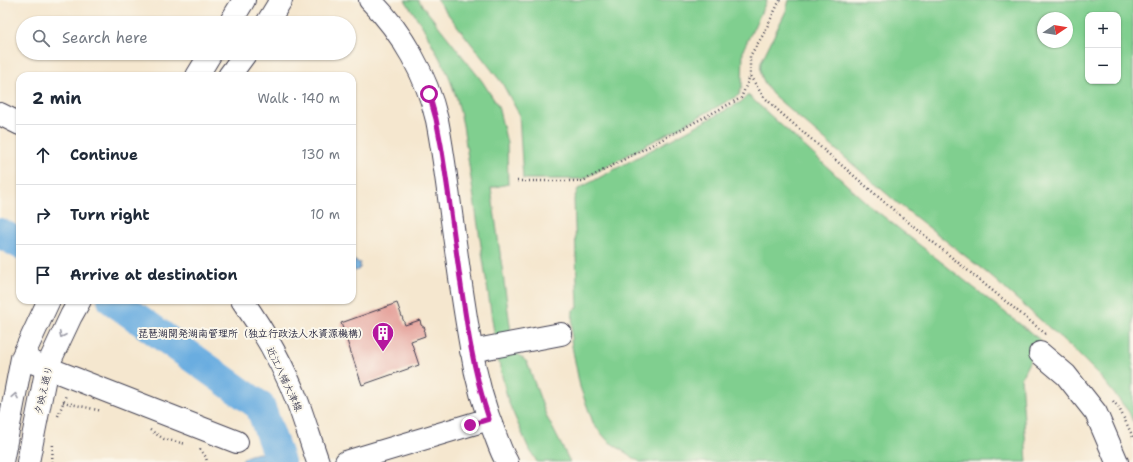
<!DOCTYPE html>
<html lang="en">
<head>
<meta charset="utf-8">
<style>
	body { margin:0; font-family:"Shantell Sans","Klee One",sans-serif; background:#f6f6f7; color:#1f2937 }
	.controls { position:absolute; right:12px; top:12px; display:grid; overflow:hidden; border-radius:8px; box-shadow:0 1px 3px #0004 }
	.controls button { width:36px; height:36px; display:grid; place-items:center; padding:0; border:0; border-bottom:1px solid #e0e1e3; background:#fff; color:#1f2937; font:20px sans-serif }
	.compass { position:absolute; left:1037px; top:12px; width:36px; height:36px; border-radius:50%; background:#fff; box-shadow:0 1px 3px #0004; rotate:78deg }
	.stop { position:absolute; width:12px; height:12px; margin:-9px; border:3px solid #b5179e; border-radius:50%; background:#fff }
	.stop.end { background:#b5179e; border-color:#fff; box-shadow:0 1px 4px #0008 }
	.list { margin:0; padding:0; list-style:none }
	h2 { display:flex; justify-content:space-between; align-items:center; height:52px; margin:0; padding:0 16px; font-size:17px }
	h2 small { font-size:13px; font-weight:400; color:#747a83 }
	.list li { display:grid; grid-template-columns:26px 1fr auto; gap:12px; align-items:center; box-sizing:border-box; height:60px; padding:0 16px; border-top:1px solid #e0e1e3 }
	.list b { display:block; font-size:15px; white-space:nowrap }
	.list em { font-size:13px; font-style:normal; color:#747a83 }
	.icon { flex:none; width:22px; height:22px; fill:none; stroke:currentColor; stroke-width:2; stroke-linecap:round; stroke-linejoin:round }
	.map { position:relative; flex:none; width:1133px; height:462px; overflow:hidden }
	.search { position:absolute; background:#fff; box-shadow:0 1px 3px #0004; left:16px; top:16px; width:340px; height:44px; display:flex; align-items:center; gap:10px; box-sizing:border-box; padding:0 14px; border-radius:22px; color:#747a83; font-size:15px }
	.panel { position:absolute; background:#fff; box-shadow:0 1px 3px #0004; left:16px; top:72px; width:340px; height:232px; border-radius:12px }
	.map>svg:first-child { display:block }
</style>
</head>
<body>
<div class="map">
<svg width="1133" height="462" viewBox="0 0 1133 462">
	<rect width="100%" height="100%" fill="#fbf7ec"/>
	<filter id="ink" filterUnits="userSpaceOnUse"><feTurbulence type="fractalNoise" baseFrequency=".025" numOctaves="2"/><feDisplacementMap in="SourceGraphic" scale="8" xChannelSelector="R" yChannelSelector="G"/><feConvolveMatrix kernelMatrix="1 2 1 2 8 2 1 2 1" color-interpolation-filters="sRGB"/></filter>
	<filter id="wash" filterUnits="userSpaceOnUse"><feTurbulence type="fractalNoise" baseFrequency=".012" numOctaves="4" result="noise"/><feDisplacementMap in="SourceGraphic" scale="16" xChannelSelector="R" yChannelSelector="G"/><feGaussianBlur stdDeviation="0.9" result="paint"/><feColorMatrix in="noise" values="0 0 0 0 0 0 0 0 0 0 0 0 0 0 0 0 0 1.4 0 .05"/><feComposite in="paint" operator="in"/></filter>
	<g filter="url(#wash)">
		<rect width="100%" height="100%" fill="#f5e7cf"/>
		<path fill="#80cf8f" stroke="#517865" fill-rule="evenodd" d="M405,0H418L482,81L498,106L507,143L508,184L491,188L511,332L505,337L495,339L463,125L457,99L448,74L423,27Z
			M437,0H767L743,50L742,86L739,95L583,179H523L519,114L502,83Z
			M789,0H1133V422L1129,412L1099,375L1070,346L987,273L895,201L772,94C764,82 759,77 761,62L786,11ZM1088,15H1118V81H1088ZM1043,18H1067V42H1043Z
			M748,95L869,205L1040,340L1021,378L1027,462H640L608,441L594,425L580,387L571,341L573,310L578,308L574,199L578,189L741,102Z
			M514,351L527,362L546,415L570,462H537L528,447L508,401L497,355Z"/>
		<path fill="#6bade0" stroke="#46688e" d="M352,258L355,261L360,263V268L358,270L355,271L352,269Z
			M260,453L265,457L262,462H241C246,455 253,454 260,453Z"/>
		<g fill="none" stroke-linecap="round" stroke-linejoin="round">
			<path stroke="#6bade0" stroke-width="30" d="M0,233L20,244
				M112,300L260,406L280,462"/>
		</g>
		<g id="blocks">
			<path fill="#e49f98" d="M397,303L405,325L420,320L421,325L425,328L424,332L425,336L411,341L419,365L362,385L341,323Z"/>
		</g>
	</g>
	<g filter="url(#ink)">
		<use href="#blocks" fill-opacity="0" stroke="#424051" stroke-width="1"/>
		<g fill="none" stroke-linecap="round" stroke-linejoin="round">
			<g stroke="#424051" stroke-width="24">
				<path id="minor" d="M370,0C402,32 427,76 437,120C443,151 447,182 451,213C457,258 463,303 471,347C476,378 484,408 496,437C499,445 502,454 507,462
					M230,23L244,0
					M267,23L281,0
					M197,76L211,53
					M229,76L246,53
					M471,351L561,334
					M1040,353L1066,375L1096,413L1117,462
					M22,358L237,442
					M2,462L22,358L49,300
					M28,462L47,367L71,316L80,300
					M346,462L489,419"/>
			</g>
			<g stroke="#424051" stroke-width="24">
				<path id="major" d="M0,114L20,124
					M242,300C263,330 285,369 298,403C305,422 311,442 318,462"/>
			</g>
			<path stroke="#424051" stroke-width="2.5" stroke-dasharray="1 3" stroke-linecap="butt" d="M780,0L763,35L750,56V76L763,96L782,114L896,212L1047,335
				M517,181H583L741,98L750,76
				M1113,401L1119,408L1133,437
				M63,402L102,411
				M58,416L66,395
				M150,430L164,439L186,444
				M200,449L206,457L207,462
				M52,462L53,443"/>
			<use href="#minor" stroke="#fff" stroke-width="22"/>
			<use href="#major" stroke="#fff" stroke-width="22"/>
		</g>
		<defs><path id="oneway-chevron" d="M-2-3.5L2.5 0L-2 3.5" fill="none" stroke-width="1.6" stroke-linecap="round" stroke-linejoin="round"/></defs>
		<g stroke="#9c9ca7">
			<use href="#oneway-chevron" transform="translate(62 335) rotate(115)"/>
			<use href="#oneway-chevron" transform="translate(15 396) rotate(-79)"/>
		</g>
	</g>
	<g fill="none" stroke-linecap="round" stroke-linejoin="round" filter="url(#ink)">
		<path stroke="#b5179e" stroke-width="5" d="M429,94L436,119L441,145C448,187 453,229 459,271C466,321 473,371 489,419L470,425"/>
	</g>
	<defs>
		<g id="building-pin" transform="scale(1.15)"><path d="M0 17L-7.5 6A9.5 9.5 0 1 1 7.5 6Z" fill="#b5179e" stroke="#fbf7ec"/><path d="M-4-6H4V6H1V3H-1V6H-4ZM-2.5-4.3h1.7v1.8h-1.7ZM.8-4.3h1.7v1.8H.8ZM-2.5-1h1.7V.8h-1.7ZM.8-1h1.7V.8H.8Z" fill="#fff"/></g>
	</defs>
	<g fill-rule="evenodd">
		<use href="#building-pin" x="383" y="333"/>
	</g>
	<g text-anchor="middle" stroke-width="4" stroke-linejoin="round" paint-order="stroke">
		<g font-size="10" font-weight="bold" fill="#22223b" stroke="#fbf7ec" text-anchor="end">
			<text x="368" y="337">琵琶湖開発湖南管理所（独立行政法人水資源機構）</text>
		</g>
		<g font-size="10" fill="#22223b" stroke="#fbf7ec">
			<text transform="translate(285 379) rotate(65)" y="4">近江八幡大津線</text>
			<text transform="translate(43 390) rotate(-77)" y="4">夕映え通り</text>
		</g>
	</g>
</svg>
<div class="controls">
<button>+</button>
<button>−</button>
</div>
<svg class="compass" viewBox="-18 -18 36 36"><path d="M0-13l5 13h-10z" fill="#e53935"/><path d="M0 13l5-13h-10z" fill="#747a83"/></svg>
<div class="stop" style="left:429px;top:94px"></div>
<div class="stop end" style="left:470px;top:425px"></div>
<div class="search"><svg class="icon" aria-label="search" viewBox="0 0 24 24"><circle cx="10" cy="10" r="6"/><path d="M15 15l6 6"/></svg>Search here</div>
<section class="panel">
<h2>2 min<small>Walk · 140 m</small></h2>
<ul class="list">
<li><svg class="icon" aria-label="ahead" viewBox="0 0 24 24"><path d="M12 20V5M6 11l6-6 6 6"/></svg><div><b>Continue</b></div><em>130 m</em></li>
<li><svg class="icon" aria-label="right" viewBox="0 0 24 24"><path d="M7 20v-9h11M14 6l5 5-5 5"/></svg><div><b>Turn right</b></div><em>10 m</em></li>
<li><svg class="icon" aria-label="arrive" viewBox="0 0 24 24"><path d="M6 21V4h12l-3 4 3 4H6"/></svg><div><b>Arrive at destination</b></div></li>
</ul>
</section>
</div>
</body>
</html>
